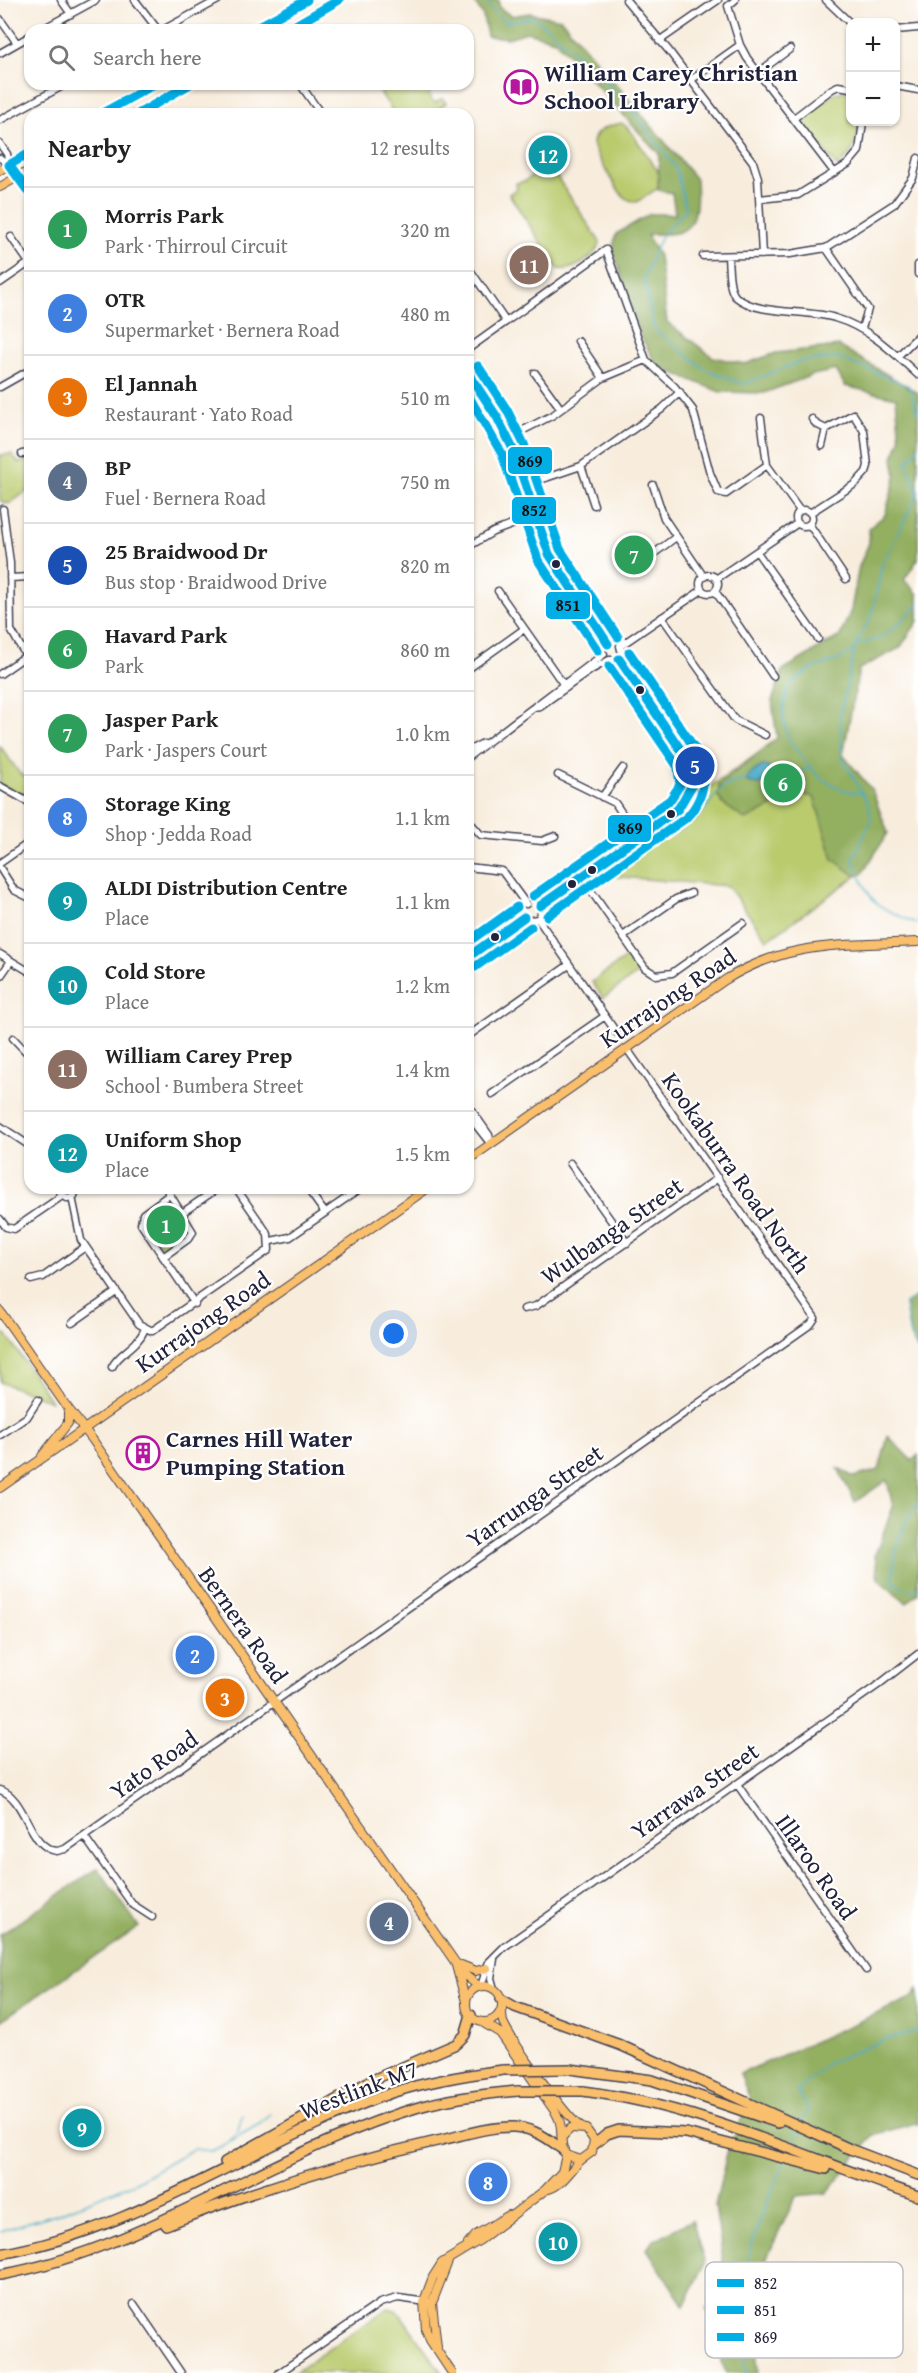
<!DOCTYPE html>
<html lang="en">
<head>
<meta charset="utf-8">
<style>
	body { margin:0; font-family:"Gentium Book Plus",serif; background:#f2f2f2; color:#222 }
	.controls { position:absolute; right:18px; top:18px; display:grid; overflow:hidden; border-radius:12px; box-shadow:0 2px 4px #0004 }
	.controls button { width:54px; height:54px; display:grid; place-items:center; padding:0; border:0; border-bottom:2px solid #e0e0e0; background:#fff; color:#222; font:30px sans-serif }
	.you { position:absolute; left:394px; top:1334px; width:21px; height:21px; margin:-15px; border:4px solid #fff; border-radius:50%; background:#1a73e8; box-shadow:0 0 0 9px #1a73e833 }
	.badge { display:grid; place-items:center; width:39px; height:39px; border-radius:50%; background:#1a73e8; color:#fff; font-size:20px; font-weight:700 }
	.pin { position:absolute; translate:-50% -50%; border:3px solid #fff; box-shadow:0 2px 6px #0006 }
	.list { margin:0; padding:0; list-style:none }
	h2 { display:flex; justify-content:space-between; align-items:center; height:78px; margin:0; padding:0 24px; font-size:26px }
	h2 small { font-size:20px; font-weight:400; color:#767676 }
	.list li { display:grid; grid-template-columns:39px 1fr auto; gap:18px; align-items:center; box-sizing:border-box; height:84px; padding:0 24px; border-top:2px solid #e0e0e0 }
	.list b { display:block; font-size:22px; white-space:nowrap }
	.list p { margin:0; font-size:20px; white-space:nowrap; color:#767676 }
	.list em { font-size:20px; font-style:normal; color:#767676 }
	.icon { flex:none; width:33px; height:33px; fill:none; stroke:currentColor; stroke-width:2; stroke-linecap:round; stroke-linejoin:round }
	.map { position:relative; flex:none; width:918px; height:2373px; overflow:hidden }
	.search { position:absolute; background:#fff; box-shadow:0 2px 4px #0004; left:24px; top:24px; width:450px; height:66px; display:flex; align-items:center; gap:15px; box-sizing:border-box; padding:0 21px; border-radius:18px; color:#767676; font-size:22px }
	.panel { position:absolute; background:#fff; box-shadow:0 2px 4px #0004; left:24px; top:108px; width:450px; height:1086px; border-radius:18px }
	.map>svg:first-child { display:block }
</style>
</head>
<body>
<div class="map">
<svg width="918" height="2373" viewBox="0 0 918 2373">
	<rect width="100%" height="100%" fill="#fff"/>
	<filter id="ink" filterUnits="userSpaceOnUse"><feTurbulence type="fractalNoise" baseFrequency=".0167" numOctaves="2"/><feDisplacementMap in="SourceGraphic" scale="12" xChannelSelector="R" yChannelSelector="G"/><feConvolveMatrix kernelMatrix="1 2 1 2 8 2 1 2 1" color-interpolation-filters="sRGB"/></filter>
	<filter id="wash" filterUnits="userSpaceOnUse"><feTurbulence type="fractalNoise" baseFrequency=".008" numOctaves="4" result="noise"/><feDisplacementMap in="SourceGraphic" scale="24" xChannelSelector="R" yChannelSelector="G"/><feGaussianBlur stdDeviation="1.35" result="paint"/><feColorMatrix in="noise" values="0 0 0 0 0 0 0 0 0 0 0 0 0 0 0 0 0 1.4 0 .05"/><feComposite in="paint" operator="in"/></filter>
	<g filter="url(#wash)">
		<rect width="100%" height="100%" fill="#f8eddd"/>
		<path fill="#bacb6e" stroke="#6e7654" stroke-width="1.5" d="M374,84H427L431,100L435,103L442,98L446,103L430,114H395Z
			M846,91L850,94V122H859C857,143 854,153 837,167L800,120L835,93Z
			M622,123L630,130L659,173L658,188L637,202C633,201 627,200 624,197C618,191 593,151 593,143C594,129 611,125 622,123Z
			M539,171L555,174L600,242C595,258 575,271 558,269L509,194L517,189L516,183L525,181Z
			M12,454L19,463L30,459V489L9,504L0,501V455Z
			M635,543L649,554L632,567L621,564L620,554Z
			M857,636L837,762L858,842L856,876L767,940L728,886L596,875L677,819L689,809L697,796L780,738L785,672L829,642Z
			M0,746L20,774L30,779V801L0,784Z
			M630,955L641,971L603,998L592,982Z
			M164,1202L171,1203L188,1228V1234L167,1249L161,1247L143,1222L144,1216Z
			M6,1334L51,1401L0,1382V1335Z
			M388,2308L398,2311L442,2373H294Z"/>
		<path fill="#93af61" stroke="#5a684e" stroke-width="1.5" d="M473,0H499V7L511,16L530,13L561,19L696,179C697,197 700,228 676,233C666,235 656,233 647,235L659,256L667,322L713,357L745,364L776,353L839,346L918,393V559L904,580L918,594V621L900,648L859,669L843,755L872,790L888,833L862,874L856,876L833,859L814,797L798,793L746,820L723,804L718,796L719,785L777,738L772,701L783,670L840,636L851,610L859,566L869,543V528L885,515L896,476L893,458L900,440L896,398L845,386L836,370L813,375L764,393L720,392L657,366L639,333L613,248L616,234L650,214H675L672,193L658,190L659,154L555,40L527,32L508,38L487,36L483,16Z
			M918,1295V1351L910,1336L905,1304Z
			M888,1436L912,1461L918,1455V1593L907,1603L878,1579L875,1555L893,1507L887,1480L855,1502L838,1469L854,1477L879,1470Z
			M98,1868L139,1927L0,2021V1935Z
			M918,1989V2125L916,2123L873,2135L827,2193L796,2196L764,2264L755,2327L758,2373H727L721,2362L720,2316L715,2319L706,2309L720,2296L725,2273L715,2206L727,2153L750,2099L740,2074L912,1998Z
			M692,2220L705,2264L684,2306L647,2249L653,2240Z"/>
		<path fill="#4aadca" stroke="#366882" stroke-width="1.5" d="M763,766L768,767L774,777L772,781L759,785L746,781L751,773Z"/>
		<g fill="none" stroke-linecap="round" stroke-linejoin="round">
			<path stroke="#4aadca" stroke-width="1.5" d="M484,0L505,22L534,17L575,52L629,106L676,168L686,209L661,236L644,277L654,329L705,369L743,384L802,361L839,358L909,386L918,413
				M918,448L907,463L918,493L882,565L872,615L856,644L840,715L842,758L869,805L871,821L853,859C872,906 872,904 918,924
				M858,644C888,639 897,625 918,605
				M855,649L840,659L809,670L789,686L782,712L789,741L821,779L846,791L861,793
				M773,779L811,768
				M654,843C669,836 683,830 696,819C715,803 714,782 747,780
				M918,1295L905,1304L910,1336L918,1351
				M918,1504C900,1525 893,1555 893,1582L909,1591L918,1590
				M801,2123L808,2108L797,2091L828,2063L889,2038L918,2031
				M230,2141L238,2131L242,2115
				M792,2145L798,2130
				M0,2231L62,2212L134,2183L193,2149L211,2151L218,2148L261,2123L270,2114
				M747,2373C745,2356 736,2335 738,2318C741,2264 762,2211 784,2163"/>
		</g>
	</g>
	<g filter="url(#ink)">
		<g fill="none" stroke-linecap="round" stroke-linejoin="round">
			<g stroke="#424053" stroke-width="9">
				<path id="minor" d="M61,0L71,14
					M135,0L158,30
					M626,0L669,51L753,162L758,178L762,255
					M826,0L850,23
					M728,6L740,45L747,58L834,172
					M728,6L735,0
					M0,19L17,43
					M41,30L96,0
					M163,30L218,0
					M896,30L918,28
					M659,41L718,0
					M0,53L30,36
					M759,72L790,49
					M691,80L740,45
					M300,84L321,114
					M896,86L918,90
					M794,118L832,89L838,86L850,88
					M0,120L66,84
					M0,144L7,154L9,164
					M0,158L9,165L30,194
					M759,199L798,195L848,164L859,151L863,122
					M11,237L30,264
					M826,248L868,309L862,328
					M703,256L790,254L826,248L894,204L913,178L918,158
					M728,257C729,267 728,290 736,297C759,316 807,309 835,318C869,328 893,352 918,375
					M918,265V274
					M468,267L506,322
					M0,283L29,263
					M578,341L603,378
					M468,349L606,250L646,360L675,387L693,410L710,473L718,492L726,494L767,465
					M898,356L918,336
					M468,373L497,417L513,449L549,554L608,644
					M535,373L561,409
					M0,387L30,370
					M761,418L767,465L800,511
					M508,438L553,415L603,378L646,360
					M822,446L826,429
					M22,454L30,453
					M581,466L594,505
					M525,485L581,466L662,409L680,392
					M653,485L664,518L704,577
					M3,509L10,563L11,630L26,656
					M796 518a8 8 0 1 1 16 0a8 8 0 1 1-16 0Z
					M810,513L855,484L866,472L868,466L864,431L853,414L826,429L816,424L812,419
					M809,524L846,579
					M468,547L493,532L536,516
					M757,552L818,639
					M652,554C640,542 633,538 620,551L618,559L622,566L632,570L676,537
					M700 584a9 9 0 1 1 18 0a9 9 0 1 1-18 0Z
					M10,578L30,577
					M716,579L798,523
					M498,591L566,688
					M715,591L773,676
					M662,617L735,720L765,735
					M620,646L702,590
					M468,669L524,629
					M0,674L30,653
					M534,707L540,706L591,670L609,660H617L622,654L620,646
					M468,751L483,743
					M468,757L604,654
					M558,775L615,803L638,837
					M0,786L30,803
					M602,797L623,768
					M468,820L481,835L542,841L555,836
					M0,863L30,842
					M468,867L502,871L526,904
					M0,868L14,890L28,897
					M582,878L645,968L656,975L672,973L743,923
					M540,906L678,809C692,796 696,780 689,762L619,659
					M524,917L529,920L538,919L541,914L540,906
					M538,919L616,1032
					M623,936L676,899L691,893
					M468,940L476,951
					M0,954L30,972
					M468,957L524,917
					M0,977L11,961
					M468,1036L569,965
					M13,1038L30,1056
					M492,1094L605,1016
					M468,1105L489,1135L491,1143
					M468,1115L490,1143
					M0,1126L30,1146
					M570,1163L627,1243
					M59,1188L61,1194L67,1198L74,1196L77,1188
					M307,1188L325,1213
					M169,1195L143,1214L141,1224L195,1304
					M72,1197L81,1240L139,1324L152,1331L269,1250L268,1234L236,1188
					M182,1213L218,1188
					M0,1219L6,1227L14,1229L62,1196
					M271,1241L290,1237L361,1188
					M163,1257L188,1239L193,1232L166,1188
					M31,1280L43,1277L85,1247
					M524,1309L536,1306L718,1178
					M72,1323L116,1292
					M112,1367C120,1351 135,1350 145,1329
					M0,1435L27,1417L38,1400
					M737,1784L866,1970
					M0,1790C27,1798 28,1848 57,1851L65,1849L811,1324L815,1318L627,1049
					M84,1836L132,1904L152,1917
					M494,1959L491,1978L494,1989
					M481,1986L489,1962L504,1947L878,1685L918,1654
					M134,2304L181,2373
					M279,2373L380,2303L398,2298L427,2302"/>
			</g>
			<g stroke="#424053" stroke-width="10">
				<path id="major" d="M252,30L307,0
					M287,30L339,0
					M101,114L155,84
					M135,114L190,84
					M0,170L30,153
					M0,187L30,170
					M468,1160L725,980C789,940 845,946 918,942
					M0,1311L67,1407L92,1439L455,1962L466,1976L480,1987
					M42,1456L68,1423V1412
					M0,1488L428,1188
					M455,1962L466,2002
					M461,1965L476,1971L487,1968
					M466 2004a18 18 0 1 1 36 0a18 18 0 1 1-36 0Z
					M502,2008C502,2013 502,2018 503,2022C510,2039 568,2120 581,2127
					M482,2022L500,2033L556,2113C566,2130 557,2142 566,2155L581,2160L592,2152L594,2140L586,2129L571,2128L563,2136
					M545,2190C562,2187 569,2171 581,2160
					M468,2244L476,2235L509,2215
					M437,2347L432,2303L449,2259
					M452,2373L430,2340L426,2330L424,2301L433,2277L442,2263L480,2240L545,2190L562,2172L566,2155"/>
			</g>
			<g stroke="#424053" stroke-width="12">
				<path id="highway" d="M501,1999L515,2007L620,2045L848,2148
					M570,2069L652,2080L778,2123
					M583,2091C700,2106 807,2158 918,2196
					M595,2144L607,2134L619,2130L686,2133L826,2169
					M842,2146L918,2175
					M225,2162L368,2082L456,2044L465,2035L471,2015
					M166,2225C254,2190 344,2162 437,2141C461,2136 489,2126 514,2127C533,2128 548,2138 563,2150
					M0,2254C140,2230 259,2140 391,2093C428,2081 465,2075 503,2070
					M0,2275C150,2248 274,2150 419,2107C451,2098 484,2094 518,2091"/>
			</g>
			<use href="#minor" stroke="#fff" stroke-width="6"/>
			<use href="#major" stroke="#f9bf6d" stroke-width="8"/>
			<use href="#highway" stroke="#f9bf6d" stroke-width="9"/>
			<g stroke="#424053" stroke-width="12" stroke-linecap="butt">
				<path id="highway-bridge" d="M503,2070L570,2069
					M518,2091H583"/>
			</g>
			<use href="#highway-bridge" stroke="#f9bf6d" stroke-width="9"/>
			<g stroke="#fff" stroke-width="14">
				<path id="bus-1" d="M252,30L307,0
					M287,30L339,0
					M101,114L155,84
					M138,114L190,84
					M30,153L9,165L30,194
					M468,373L497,417L513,449L549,554L608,644
					M540,906L678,809L691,787L689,762L619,659
					M468,957L524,917"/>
			</g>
			<g stroke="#fff" stroke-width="14">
				<path id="bus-2" d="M468,395L502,454L538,560L598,651
					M547,916L686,818C703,800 708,780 700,756L629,652
					M475,967L531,927"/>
			</g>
			<g stroke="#fff" stroke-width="14">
				<path id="bus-3" d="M478,366L507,410L524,444L560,549L618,637
					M533,896L670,800L680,785L678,767L609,666
					M468,942L517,907"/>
			</g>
			<use href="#bus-1" stroke="#02aee6" stroke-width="9"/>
			<use href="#bus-2" stroke="#02aee6" stroke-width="9"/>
			<use href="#bus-3" stroke="#02aee6" stroke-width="9"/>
		</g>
	</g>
	<defs>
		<g id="library-ring" transform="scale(1.725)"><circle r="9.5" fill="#fff" stroke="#b5179e" stroke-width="1.5"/><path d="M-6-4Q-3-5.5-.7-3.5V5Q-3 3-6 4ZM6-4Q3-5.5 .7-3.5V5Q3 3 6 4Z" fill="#b5179e"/></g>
		<g id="building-ring" transform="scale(1.725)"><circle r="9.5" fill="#fff" stroke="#b5179e" stroke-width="1.5"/><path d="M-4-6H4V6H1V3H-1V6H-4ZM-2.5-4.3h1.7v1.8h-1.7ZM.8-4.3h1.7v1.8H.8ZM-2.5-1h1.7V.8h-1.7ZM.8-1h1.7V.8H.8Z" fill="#b5179e"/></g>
	</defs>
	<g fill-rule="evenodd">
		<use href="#library-ring" x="521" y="87"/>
		<use href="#building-ring" x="143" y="1453"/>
	</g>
	<g fill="#22223b" stroke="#fff" stroke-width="2">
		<circle cx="556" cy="564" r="5"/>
		<circle cx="640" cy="690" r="5"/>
		<circle cx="671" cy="814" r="5"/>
		<circle cx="592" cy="870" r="5"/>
		<circle cx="572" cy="884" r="5"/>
		<circle cx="495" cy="937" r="5"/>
	</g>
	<g text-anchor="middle" stroke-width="4.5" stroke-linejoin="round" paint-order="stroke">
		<g font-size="24" font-weight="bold" fill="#22223b" stroke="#fff" text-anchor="start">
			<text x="544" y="81">William Carey Christian<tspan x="544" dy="28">School Library</tspan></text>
			<text x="166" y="1447">Carnes Hill Water<tspan x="166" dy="28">Pumping Station</tspan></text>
		</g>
		<g font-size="24" fill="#22223b" stroke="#fff">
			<text transform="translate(668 998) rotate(-34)" y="8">Kurrajong Road</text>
			<text transform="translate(736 1173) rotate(55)" y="8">Kookaburra Road North</text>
			<text transform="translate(612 1231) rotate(-35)" y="8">Wulbanga Street</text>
			<text transform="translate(203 1322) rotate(-35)" y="8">Kurrajong Road</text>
			<text transform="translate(535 1496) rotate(-35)" y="8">Yarrunga Street</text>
			<text transform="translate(243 1625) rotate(55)" y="8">Bernera Road</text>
			<text transform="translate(154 1765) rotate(-35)" y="8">Yato Road</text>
			<text transform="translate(695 1791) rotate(-35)" y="8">Yarrawa Street</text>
			<text transform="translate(816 1867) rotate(55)" y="8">Illaroo Road</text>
			<text transform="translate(359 2090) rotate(-21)" y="8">Westlink M7</text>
		</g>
	</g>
	<rect x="705" y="2262" width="198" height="96" rx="9" fill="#fff" stroke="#bdbdc4" stroke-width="1.5"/>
	<rect x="717" y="2279" width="27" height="8" fill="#02aee6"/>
	<rect x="717" y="2306" width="27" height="8" fill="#02aee6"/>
	<rect x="717" y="2333" width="27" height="8" fill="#02aee6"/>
	<g font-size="16" fill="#22223b">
		<text x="754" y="2289">852</text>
		<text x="754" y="2316">851</text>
		<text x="754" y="2343">869</text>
	</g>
	<g stroke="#fff" stroke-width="2">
		<rect x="507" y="446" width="46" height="29" rx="6" fill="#02aee6"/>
		<rect x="511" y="496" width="46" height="29" rx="6" fill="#02aee6"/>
		<rect x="545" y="591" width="46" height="29" rx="6" fill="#02aee6"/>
		<rect x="607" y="814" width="45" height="29" rx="6" fill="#02aee6"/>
	</g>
	<g font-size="16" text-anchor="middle" font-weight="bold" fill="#111">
		<text x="530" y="467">869</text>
		<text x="534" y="516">852</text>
		<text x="568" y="611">851</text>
		<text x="630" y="834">869</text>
	</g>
</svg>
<div class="controls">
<button>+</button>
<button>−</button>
</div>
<div class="you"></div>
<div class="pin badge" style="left:166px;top:1225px;background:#2e9e5b">1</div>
<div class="pin badge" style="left:195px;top:1655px;background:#3f7fe0">2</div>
<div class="pin badge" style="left:225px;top:1698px;background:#e8710a">3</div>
<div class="pin badge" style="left:389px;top:1922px;background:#5c6f8a">4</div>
<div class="pin badge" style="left:695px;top:766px;background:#1a4fb4">5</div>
<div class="pin badge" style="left:783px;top:783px;background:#2e9e5b">6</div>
<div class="pin badge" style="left:634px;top:555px;background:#2e9e5b">7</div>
<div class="pin badge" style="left:488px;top:2182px;background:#3f7fe0">8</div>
<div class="pin badge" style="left:82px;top:2128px;background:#0f9aa8">9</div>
<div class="pin badge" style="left:558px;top:2242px;background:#0f9aa8">10</div>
<div class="pin badge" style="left:529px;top:265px;background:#8d6e63">11</div>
<div class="pin badge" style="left:548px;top:155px;background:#0f9aa8">12</div>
<div class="search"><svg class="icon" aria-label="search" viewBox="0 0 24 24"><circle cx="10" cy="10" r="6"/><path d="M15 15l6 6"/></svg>Search here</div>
<section class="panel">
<h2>Nearby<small>12 results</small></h2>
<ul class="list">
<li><span class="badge" style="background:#2e9e5b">1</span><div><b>Morris Park</b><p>Park · Thirroul Circuit</p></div><em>320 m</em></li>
<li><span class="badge" style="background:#3f7fe0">2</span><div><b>OTR</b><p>Supermarket · Bernera Road</p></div><em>480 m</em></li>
<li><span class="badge" style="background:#e8710a">3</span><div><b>El Jannah</b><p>Restaurant · Yato Road</p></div><em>510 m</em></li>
<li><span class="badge" style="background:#5c6f8a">4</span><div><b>BP</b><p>Fuel · Bernera Road</p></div><em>750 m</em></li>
<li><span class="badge" style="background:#1a4fb4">5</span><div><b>25 Braidwood Dr</b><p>Bus stop · Braidwood Drive</p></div><em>820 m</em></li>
<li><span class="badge" style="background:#2e9e5b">6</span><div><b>Havard Park</b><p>Park</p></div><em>860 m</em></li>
<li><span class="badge" style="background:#2e9e5b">7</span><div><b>Jasper Park</b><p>Park · Jaspers Court</p></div><em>1.0 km</em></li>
<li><span class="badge" style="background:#3f7fe0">8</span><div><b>Storage King</b><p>Shop · Jedda Road</p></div><em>1.1 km</em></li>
<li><span class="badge" style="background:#0f9aa8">9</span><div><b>ALDI Distribution Centre</b><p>Place</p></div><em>1.1 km</em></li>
<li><span class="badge" style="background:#0f9aa8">10</span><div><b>Cold Store</b><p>Place</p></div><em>1.2 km</em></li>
<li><span class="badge" style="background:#8d6e63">11</span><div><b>William Carey Prep</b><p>School · Bumbera Street</p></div><em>1.4 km</em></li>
<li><span class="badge" style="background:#0f9aa8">12</span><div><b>Uniform Shop</b><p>Place</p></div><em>1.5 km</em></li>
</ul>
</section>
</div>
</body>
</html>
